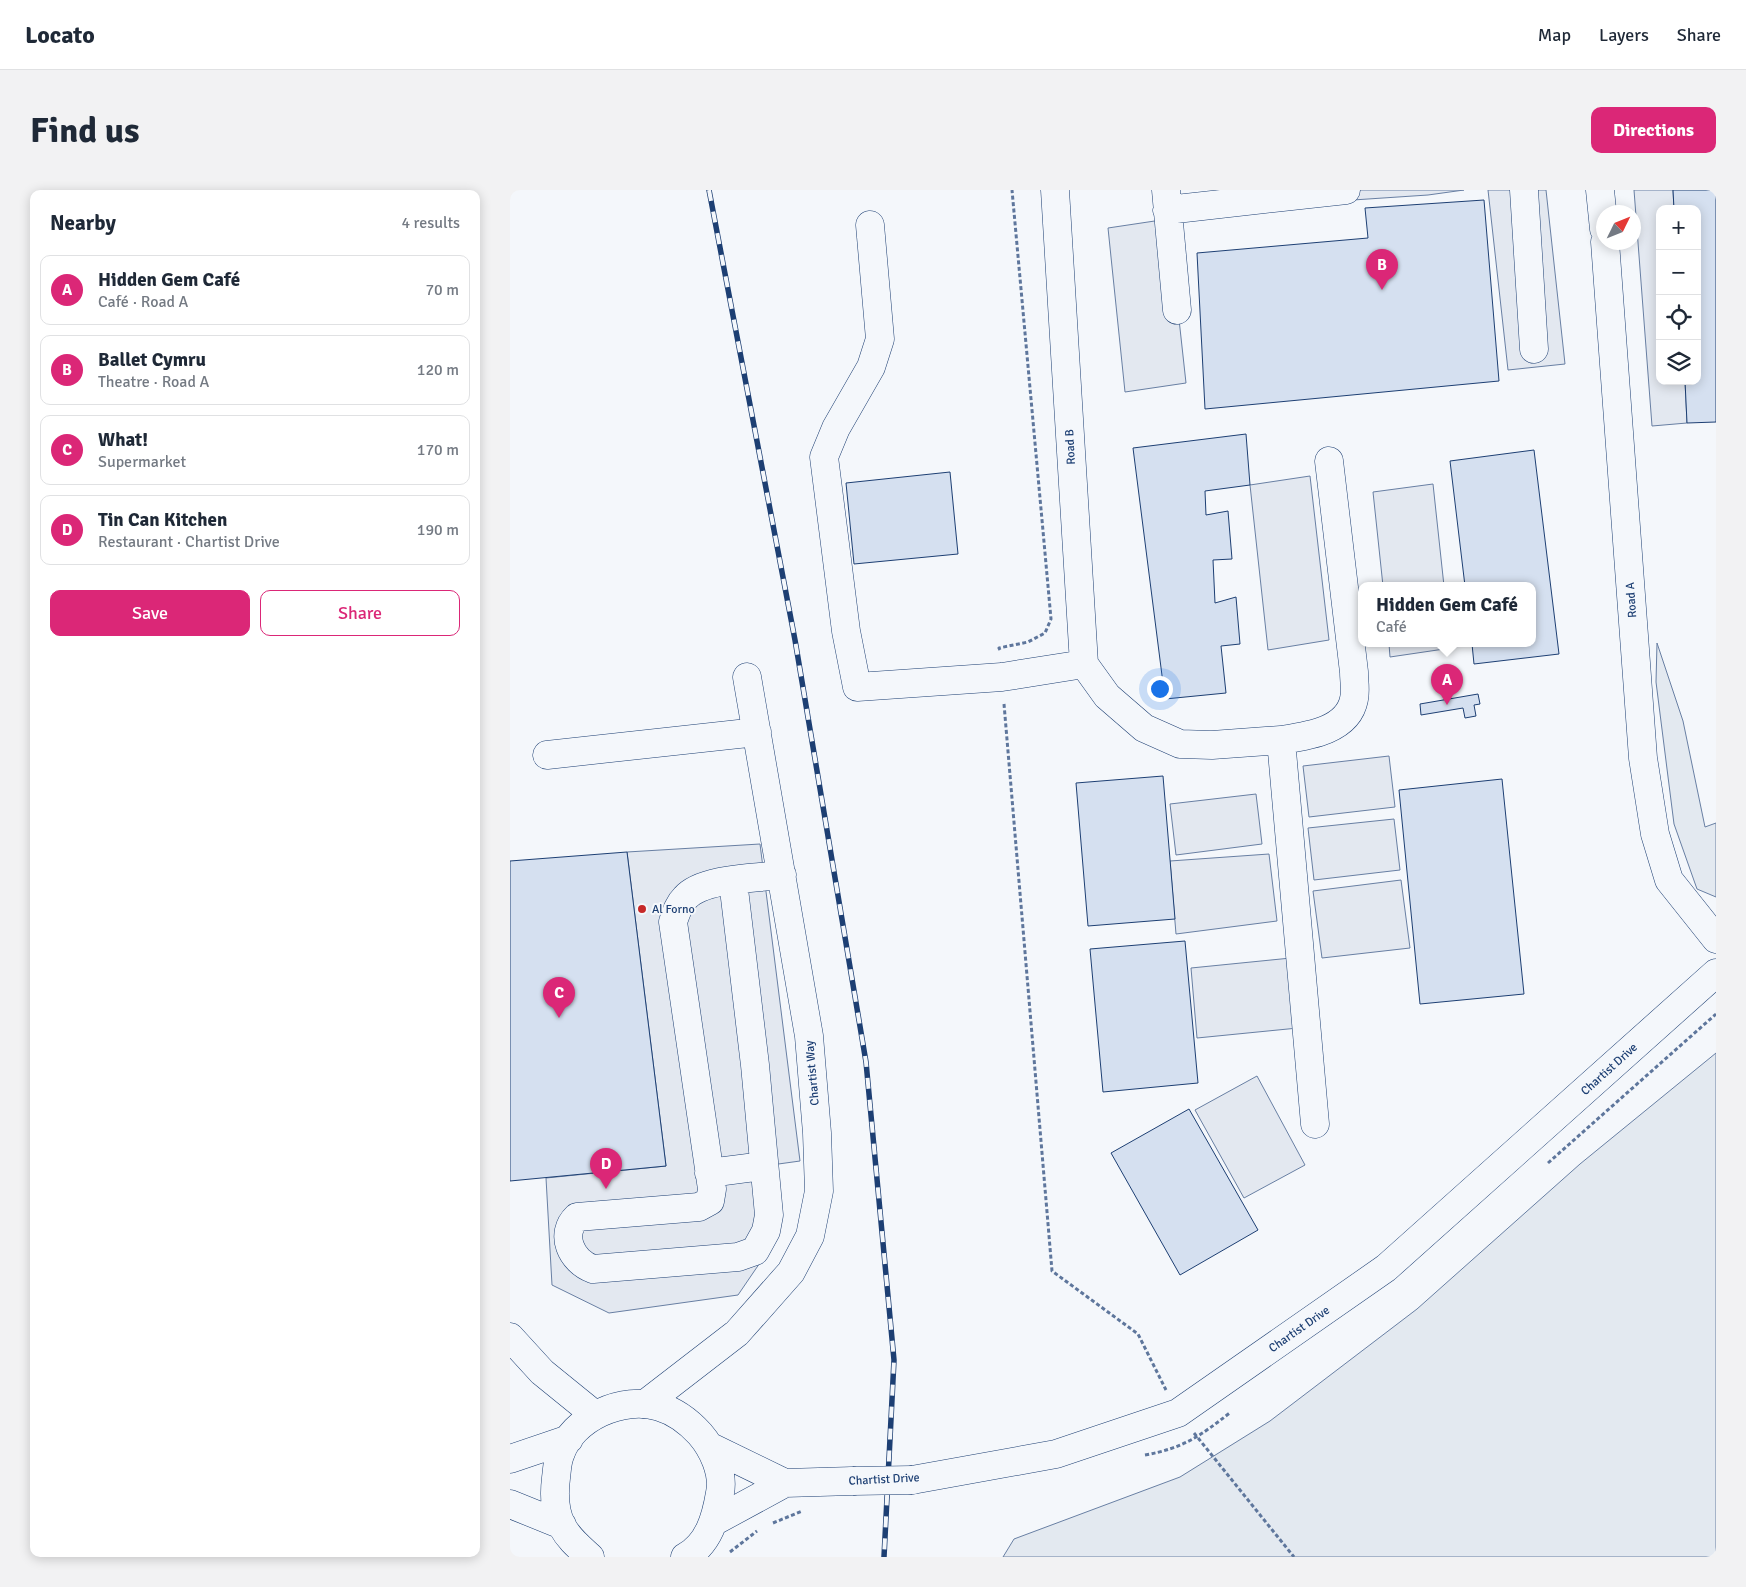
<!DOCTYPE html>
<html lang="en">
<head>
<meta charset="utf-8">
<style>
	body { margin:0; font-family:Signika,sans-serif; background:#f2f2f3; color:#1f2937 }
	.controls { position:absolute; right:15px; top:15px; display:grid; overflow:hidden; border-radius:10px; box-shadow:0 2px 12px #0003 }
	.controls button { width:45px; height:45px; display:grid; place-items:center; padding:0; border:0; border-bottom:1px solid #e0e1e3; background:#fff; color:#1f2937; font:25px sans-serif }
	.compass { position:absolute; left:1086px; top:15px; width:45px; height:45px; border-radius:50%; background:#fff; box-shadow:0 2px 12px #0003; rotate:47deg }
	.you { position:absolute; left:649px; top:498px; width:18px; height:18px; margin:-12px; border:4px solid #fff; border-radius:50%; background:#1a73e8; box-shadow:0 0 0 8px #1a73e833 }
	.badge { display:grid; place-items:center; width:32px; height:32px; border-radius:50%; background:#db2777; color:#fff; font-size:16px; font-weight:700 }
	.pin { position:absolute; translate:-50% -41px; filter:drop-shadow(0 1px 2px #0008) }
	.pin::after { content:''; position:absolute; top:26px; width:18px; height:15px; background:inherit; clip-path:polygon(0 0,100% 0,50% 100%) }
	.popup { position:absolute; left:848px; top:392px; width:178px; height:65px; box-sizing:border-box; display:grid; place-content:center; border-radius:10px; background:#fff; filter:drop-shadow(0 1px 4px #0005); font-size:16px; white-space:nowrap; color:#747a83 }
	.popup b { font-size:19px; color:#1f2937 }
	.popup::after { content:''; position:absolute; left:50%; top:100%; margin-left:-10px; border:10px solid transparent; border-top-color:#fff }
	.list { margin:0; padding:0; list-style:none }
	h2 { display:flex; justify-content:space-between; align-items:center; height:65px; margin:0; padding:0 20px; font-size:21px }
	h2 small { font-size:16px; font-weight:400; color:#747a83 }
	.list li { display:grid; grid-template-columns:32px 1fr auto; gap:15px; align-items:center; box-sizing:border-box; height:70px; margin:0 10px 10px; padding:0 10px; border:1px solid #e0e1e3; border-radius:10px }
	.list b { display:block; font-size:19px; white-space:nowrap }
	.list p { margin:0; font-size:16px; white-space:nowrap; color:#747a83 }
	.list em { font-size:16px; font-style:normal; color:#747a83 }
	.actions { display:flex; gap:10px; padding:15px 20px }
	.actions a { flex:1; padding:11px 0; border:1px solid #db2777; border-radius:10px; text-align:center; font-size:18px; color:#db2777 }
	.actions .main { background:#db2777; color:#fff }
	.icon { flex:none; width:28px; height:28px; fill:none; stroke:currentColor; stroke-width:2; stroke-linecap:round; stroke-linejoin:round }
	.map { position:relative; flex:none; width:1206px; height:1367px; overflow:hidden; border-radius:10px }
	header { display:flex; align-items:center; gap:30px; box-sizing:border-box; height:70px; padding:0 25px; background:#fff; border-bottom:1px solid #e0e1e3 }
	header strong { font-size:24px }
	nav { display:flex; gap:28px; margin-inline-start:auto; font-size:18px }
	.intro { display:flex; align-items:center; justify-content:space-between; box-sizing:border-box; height:120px; padding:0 30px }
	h1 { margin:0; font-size:35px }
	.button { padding:12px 22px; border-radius:10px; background:#db2777; color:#fff; font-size:18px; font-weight:700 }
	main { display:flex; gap:30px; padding:0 30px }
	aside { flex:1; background:#fff; border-radius:10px; box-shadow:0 2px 12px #0003 }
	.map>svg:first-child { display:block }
</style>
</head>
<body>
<header>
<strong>Locato</strong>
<nav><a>Map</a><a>Layers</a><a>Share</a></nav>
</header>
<div class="intro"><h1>Find us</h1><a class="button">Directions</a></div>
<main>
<aside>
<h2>Nearby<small>4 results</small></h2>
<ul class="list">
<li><span class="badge">A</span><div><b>Hidden Gem Café</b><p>Café · Road A</p></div><em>70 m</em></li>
<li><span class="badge">B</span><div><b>Ballet Cymru</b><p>Theatre · Road A</p></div><em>120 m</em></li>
<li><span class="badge">C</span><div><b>What!</b><p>Supermarket</p></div><em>170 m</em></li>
<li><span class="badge">D</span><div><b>Tin Can Kitchen</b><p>Restaurant · Chartist Drive</p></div><em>190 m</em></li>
</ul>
<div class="actions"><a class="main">Save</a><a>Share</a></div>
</aside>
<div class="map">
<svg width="1206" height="1367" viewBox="0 0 1206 1367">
	<rect width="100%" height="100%" fill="#f4f7fb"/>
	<path fill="#e3e9f0" stroke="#687fa3" d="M1147,453L1173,531L1195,637L1206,633V707L1187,699L1164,634L1146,492Z
		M1206,863V1367H493L504,1349L670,1287L760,1231L907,1119L1070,974Z"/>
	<path fill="#e3e8f0" stroke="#687fa3" d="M751,0H954L918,5L753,16Z
		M978,0H1036L1055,174L998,180Z
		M1124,0H1163L1164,19H1150V191H1175L1177,233L1142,236Z
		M658,29L676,193L615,202L598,38Z
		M800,286L819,450L758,460L740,295Z
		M923,294L934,396H873L863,302Z
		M879,454H941V458L880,467Z
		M879,566L885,617L799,627L793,576Z
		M746,604L752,654L666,665L660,614Z
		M884,629L890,680L804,690L798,638Z
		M250,654L290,971L254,976L258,1061L228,1105L99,1123L42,1095L36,988L156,976L117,662Z
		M759,664L767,731L666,744L660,671Z
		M891,690L900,758L812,768L803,701Z
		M781,768L788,838L687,848L681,778Z
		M747,886L795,975L734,1008L685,920Z"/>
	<path fill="#d5e0f0" stroke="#1d3f73" d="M1163,0H1206V232L1177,233L1175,191H1187V19H1164Z
		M974,10L989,191L695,219L687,63L858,48L855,18Z
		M736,244L740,295L695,301L696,325L718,321L722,369L703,370L705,413L726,407L730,454L711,456L716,503L655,509L623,258Z
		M1024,260L1049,464L964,474L962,454H1022V396H955L940,271Z
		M440,282L448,364L344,374L336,293Z
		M968,504L970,514L964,515L966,526L955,528L953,518L911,525L910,514Z
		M653,586L665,729L578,736L566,593Z
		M992,589L1014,804L910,814L889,600Z
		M117,662L156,976L0,991V671Z
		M675,751L688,893L593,902L580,759Z
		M679,919L748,1040L670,1085L601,963Z"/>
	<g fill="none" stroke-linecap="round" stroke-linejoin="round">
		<g stroke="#1d3f73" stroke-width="29">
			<path id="minor" d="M545,0L574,474L597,506L634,538L670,554L702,555L771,550
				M656,0L667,120
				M1014,0L1024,159
				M1090,0L1094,39
				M657,20L836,0
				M360,35L370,149L361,177L326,238L314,267L336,441L347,497L492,487L574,474
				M1095,52L1133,568L1145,644L1159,690L1206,749
				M37,565L247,542
				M223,691L245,875L259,1025L256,1041L245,1061L228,1067L83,1079C61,1071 49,1044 67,1027L189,1017L200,1011L202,999L163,732C166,723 168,715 175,708C192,688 247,688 272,685
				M805,934L771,550C797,546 838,541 844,509C846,501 844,491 844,482L819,271
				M199,983L254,976
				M135,1214L227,1143L281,1082L300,1046L309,1001L307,943L299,846L237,487"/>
		</g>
		<g stroke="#1d3f73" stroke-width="29">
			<path id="major" d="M0,1147L32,1182L85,1225
				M201,1257L275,1293
				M0,1269L59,1249
				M402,1290L546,1264L668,1223L876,1078L1206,783
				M0,1314L52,1335
				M205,1331L275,1293L343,1291
				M80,1367C69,1357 59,1349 52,1336C44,1321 44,1304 46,1288C47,1281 47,1272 50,1265C62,1228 113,1205 150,1217C167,1222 179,1232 190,1244C203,1259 214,1283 210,1303C206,1327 199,1354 175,1367"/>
		</g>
		<path stroke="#5e769c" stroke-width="3" stroke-dasharray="4 2.5" stroke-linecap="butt" d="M490,460L489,458L518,452L535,443L541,429L502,0
			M494,514L542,1081L628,1144L656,1200
			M1038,973L1206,824
			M684,1243L784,1367
			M635,1265C674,1258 690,1246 721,1222
			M263,1333L292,1321
			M220,1362L247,1341"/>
		<use href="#minor" stroke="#f4f7fb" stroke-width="28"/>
		<use href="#major" stroke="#f4f7fb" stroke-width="28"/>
		<g stroke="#1d3f73" stroke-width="5.5">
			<path id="rail" d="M199,0L285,450L356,872L384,1170L374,1367"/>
		</g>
		<use href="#rail" stroke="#f4f7fb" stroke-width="4" stroke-dasharray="11" stroke-linecap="butt"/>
		<g stroke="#1d3f73" stroke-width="29" stroke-linecap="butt">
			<path id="major-bridge" d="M343,1291L402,1290"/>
		</g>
		<use href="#major-bridge" stroke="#f4f7fb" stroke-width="28"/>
	</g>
	<circle fill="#c62828" stroke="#f4f7fb" stroke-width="2" cx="132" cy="719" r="5"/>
	<g text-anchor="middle" stroke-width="4" stroke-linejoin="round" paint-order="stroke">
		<g font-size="12" fill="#1d3f73" stroke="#f4f7fb">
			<text transform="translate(560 257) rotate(-93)" y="4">Road B</text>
			<text transform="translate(1121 410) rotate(-94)" y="4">Road A</text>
			<text transform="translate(1099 879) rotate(-42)" y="4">Chartist Drive</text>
			<text transform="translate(302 883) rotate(-95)" y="4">Chartist Way</text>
			<text transform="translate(789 1139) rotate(-35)" y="4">Chartist Drive</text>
			<text transform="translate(374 1289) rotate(-3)" y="4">Chartist Drive</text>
		</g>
		<g font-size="12" fill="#1d3f73" stroke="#f4f7fb" text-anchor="start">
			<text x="142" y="723">Al Forno</text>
		</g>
	</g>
</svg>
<div class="controls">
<button>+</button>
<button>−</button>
<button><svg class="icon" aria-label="locate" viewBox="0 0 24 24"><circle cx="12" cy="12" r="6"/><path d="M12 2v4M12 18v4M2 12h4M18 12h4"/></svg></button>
<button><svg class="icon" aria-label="layers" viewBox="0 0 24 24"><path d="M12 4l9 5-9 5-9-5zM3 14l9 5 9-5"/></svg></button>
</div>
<svg class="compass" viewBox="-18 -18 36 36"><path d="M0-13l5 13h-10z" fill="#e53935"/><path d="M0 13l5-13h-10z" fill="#747a83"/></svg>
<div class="you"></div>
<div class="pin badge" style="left:937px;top:515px">A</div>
<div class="popup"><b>Hidden Gem Café</b>Café</div>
<div class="pin badge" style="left:872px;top:100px">B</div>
<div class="pin badge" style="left:49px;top:828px">C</div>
<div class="pin badge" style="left:96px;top:999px">D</div>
</div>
</main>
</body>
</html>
